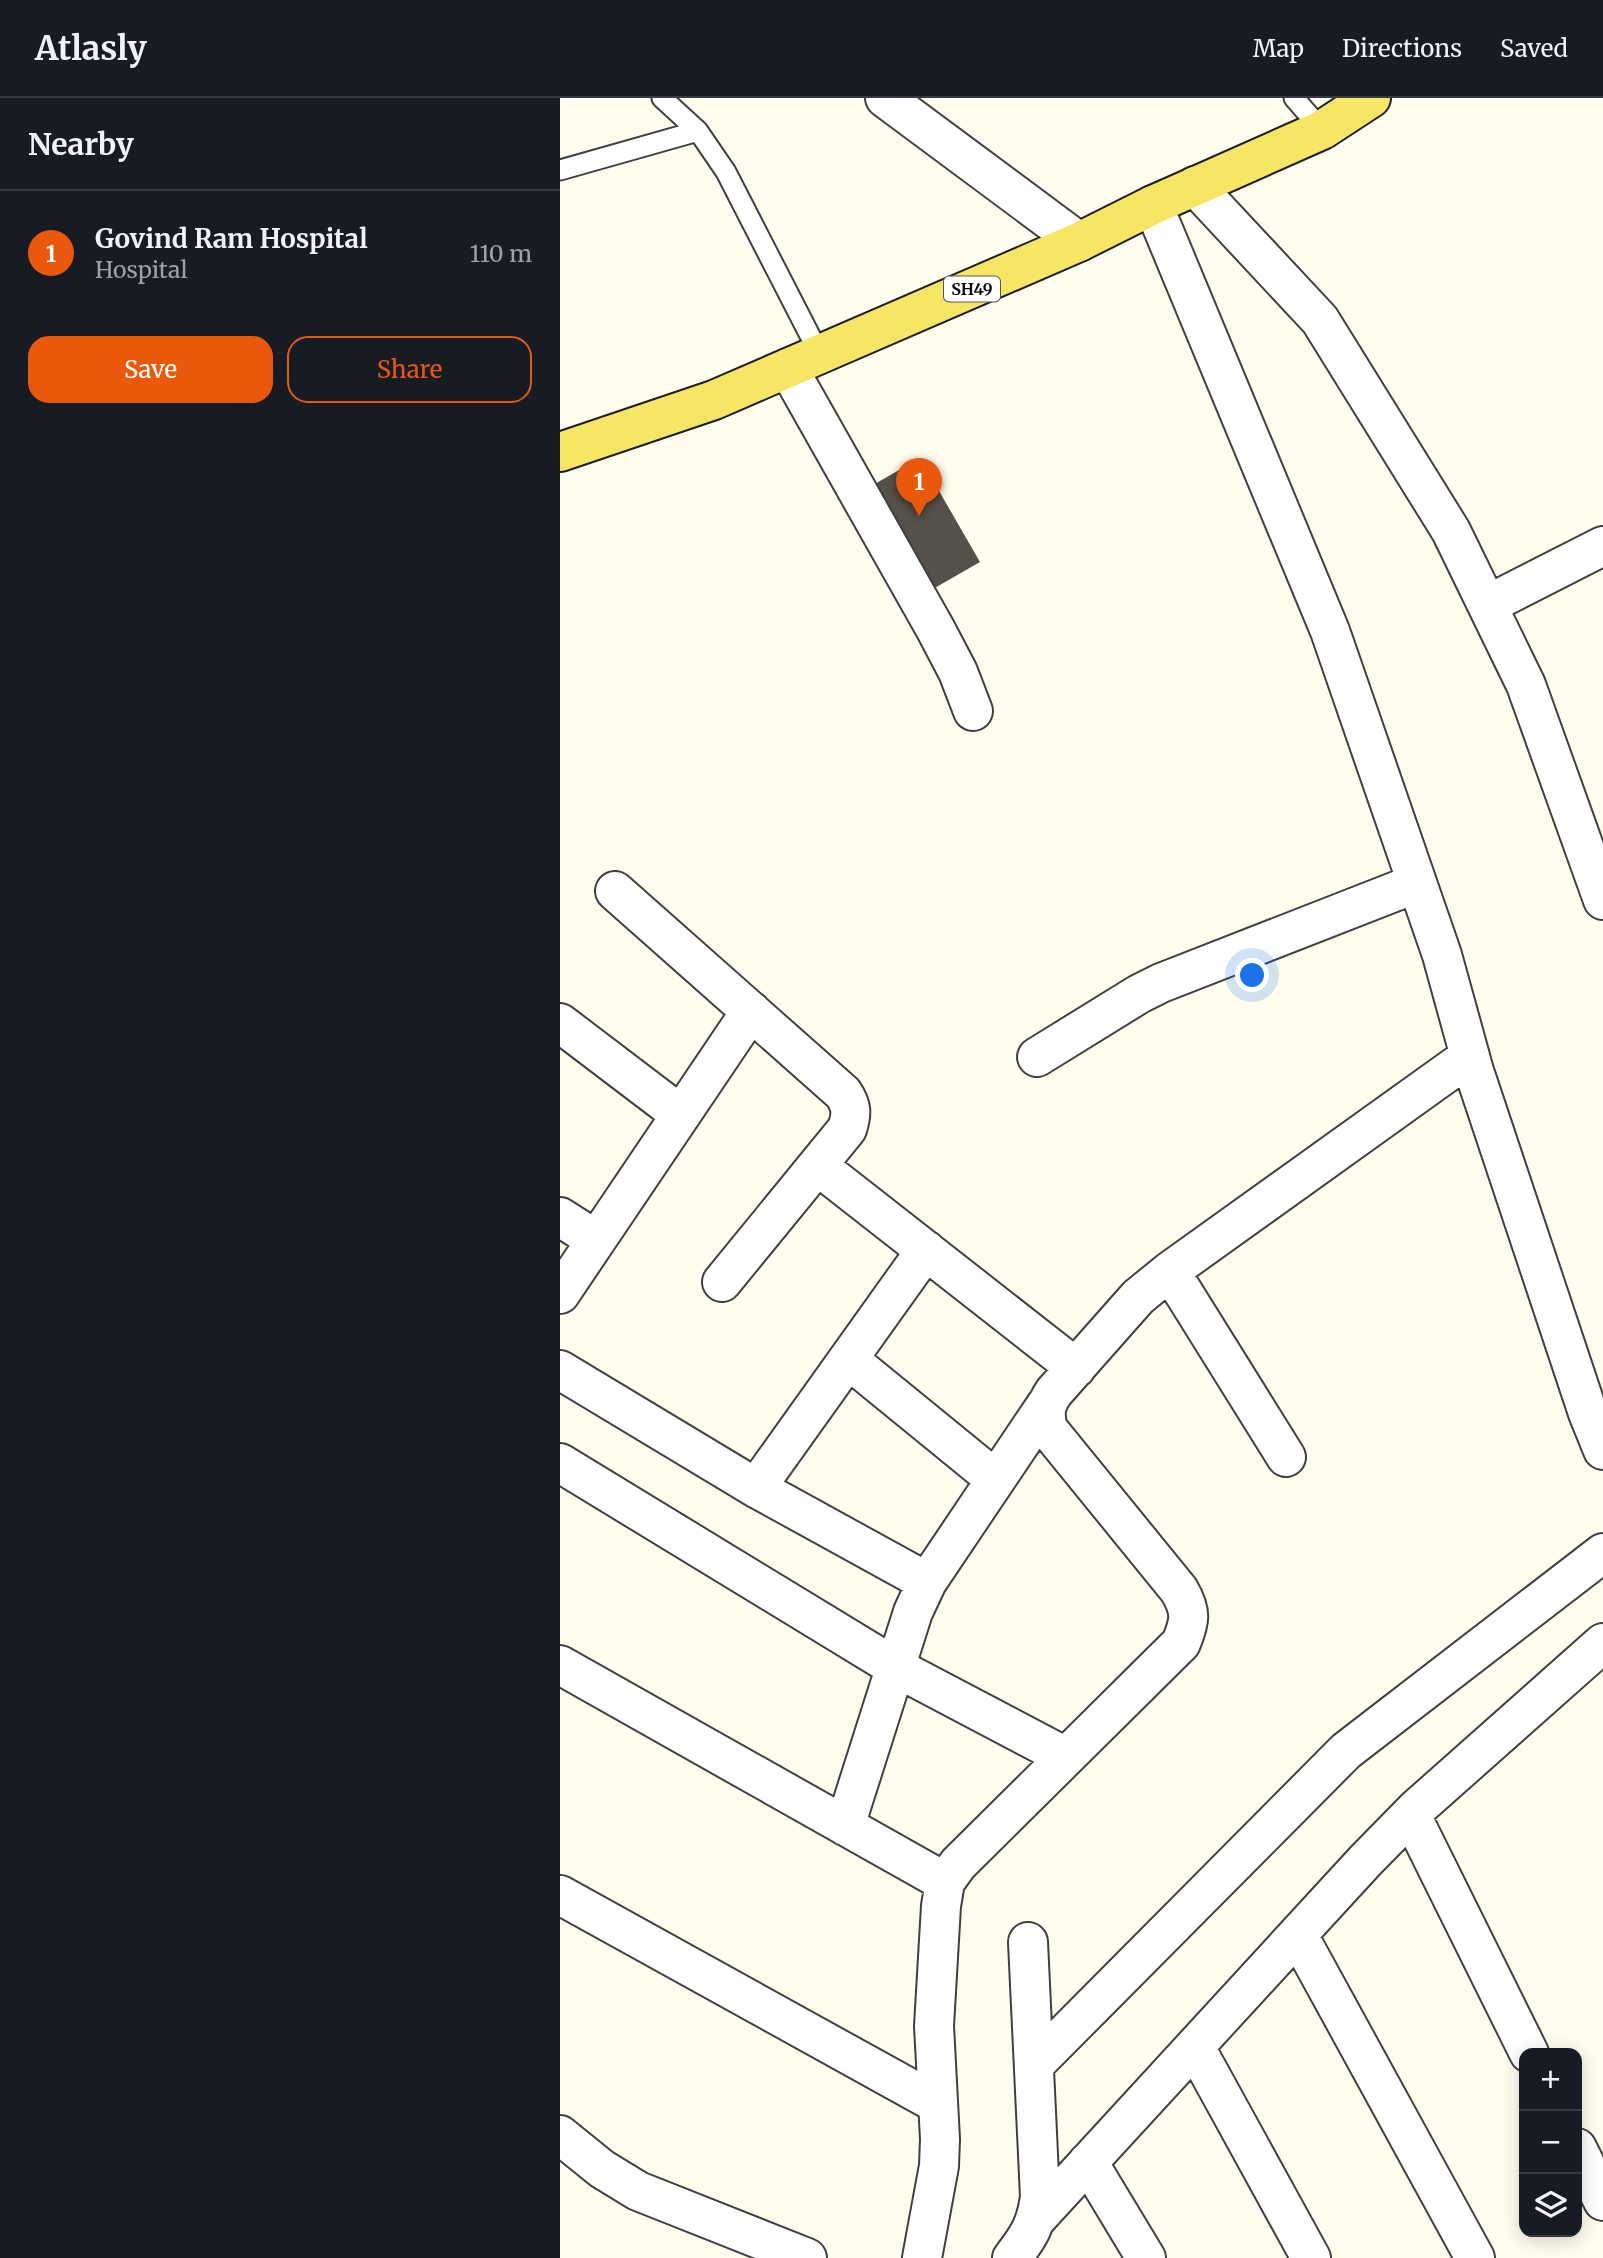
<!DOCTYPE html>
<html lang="en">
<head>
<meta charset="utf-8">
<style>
	body { margin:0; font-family:Merriweather,serif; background:#20242c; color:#f1f3f6 }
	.controls { position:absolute; right:21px; bottom:21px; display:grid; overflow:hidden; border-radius:14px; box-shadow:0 4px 18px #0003 }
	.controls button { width:63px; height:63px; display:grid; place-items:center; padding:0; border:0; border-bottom:2px solid #363941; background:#171b24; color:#f1f3f6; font:35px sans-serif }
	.you { position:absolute; left:693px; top:878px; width:24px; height:24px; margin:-18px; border:5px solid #fff; border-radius:50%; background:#1a73e8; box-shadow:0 0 0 10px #1a73e833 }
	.badge { display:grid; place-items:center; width:46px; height:46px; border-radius:50%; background:#ea580c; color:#fff; font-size:23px; font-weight:700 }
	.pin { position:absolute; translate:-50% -58px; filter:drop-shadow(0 2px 4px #0008) }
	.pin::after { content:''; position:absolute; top:37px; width:24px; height:21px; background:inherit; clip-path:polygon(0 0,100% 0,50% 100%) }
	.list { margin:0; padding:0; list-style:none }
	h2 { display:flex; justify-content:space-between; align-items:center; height:91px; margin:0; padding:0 28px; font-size:30px }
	h2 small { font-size:23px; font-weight:400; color:#9ea1a6 }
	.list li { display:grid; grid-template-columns:46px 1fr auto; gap:21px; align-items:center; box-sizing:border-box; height:126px; padding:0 28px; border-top:2px solid #363941 }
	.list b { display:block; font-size:26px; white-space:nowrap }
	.list p { margin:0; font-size:23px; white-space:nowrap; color:#9ea1a6 }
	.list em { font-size:23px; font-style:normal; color:#9ea1a6 }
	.actions { display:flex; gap:14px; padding:21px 28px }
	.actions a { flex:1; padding:16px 0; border:2px solid #ea580c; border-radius:21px; text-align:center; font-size:24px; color:#ea580c }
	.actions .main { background:#ea580c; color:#fff }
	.icon { flex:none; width:38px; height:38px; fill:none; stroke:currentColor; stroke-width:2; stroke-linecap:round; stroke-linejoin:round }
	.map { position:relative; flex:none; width:1043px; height:2160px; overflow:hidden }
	header { display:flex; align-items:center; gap:42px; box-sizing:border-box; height:98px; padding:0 35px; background:#171b24; border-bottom:2px solid #363941 }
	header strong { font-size:33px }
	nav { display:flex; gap:38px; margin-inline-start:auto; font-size:24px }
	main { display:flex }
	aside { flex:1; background:#171b24 }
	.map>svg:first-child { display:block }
</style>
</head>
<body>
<header>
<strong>Atlasly</strong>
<nav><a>Map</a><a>Directions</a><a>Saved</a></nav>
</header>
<main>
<aside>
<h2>Nearby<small></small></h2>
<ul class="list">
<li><span class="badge">1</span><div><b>Govind Ram Hospital</b><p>Hospital</p></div><em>110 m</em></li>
</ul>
<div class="actions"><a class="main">Save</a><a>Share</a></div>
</aside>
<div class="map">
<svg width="1043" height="2160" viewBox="0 0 1043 2160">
	<rect width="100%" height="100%" fill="#fffeee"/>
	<path fill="#56504a" d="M360,360L420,464L366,495L306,391Z"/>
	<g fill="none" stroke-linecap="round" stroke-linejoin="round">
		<g stroke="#404040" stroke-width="23">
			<path id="service" d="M102,0L138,33L166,74L260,257
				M734,0L762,32
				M0,72L138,33"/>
		</g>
		<g stroke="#404040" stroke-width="42">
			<path id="minor" d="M635,88L760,222L891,433L966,587L1043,802
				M593,107L770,533L882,857L914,973L1028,1315L1043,1352
				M228,270L376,532L398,574L413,613
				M927,507L1043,448
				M55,793L283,995C292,1008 292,1016 287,1031L162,1184
				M0,925L121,1017
				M477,959L579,896L601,885L857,785
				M258,1068L516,1270
				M0,1119L36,1142
				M610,1173L726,1359
				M0,1196L191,913
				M288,1261L435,1381
				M0,1272L196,1390L367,1484
				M0,1365L335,1569L506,1659
				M196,1390L366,1152
				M0,1567L385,1784
				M851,1717L969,1955
				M285,1728L353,1514L367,1484L486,1307
				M0,1797L378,2006
				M738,1837L915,2160
				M635,1949L751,2160
				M474,1967L786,1653L1043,1455
				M0,2037L42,2071L78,2093L247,2160
				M1017,2050L1043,2103
				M528,2064L586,2160
				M477,2120L805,1763L856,1711L1043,1545
				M362,2160L379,2068L380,2041L374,1928L381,1808L385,1784L398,1766L621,1545C630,1523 632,1514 619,1492L488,1331C484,1315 485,1307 494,1294L578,1199L610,1173L910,958
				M452,2160C469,2138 476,2127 480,2099L468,1844"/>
		</g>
		<g stroke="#404040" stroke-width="42">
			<path id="tertiary" d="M325,0L519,144"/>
		</g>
		<g stroke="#1e1e1e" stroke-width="42">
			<path id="primary" d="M0,354L154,302L519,144L593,107L762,32L811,0"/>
		</g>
		<use href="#service" stroke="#fff" stroke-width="19"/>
		<use href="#minor" stroke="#fff" stroke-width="38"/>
		<use href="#tertiary" stroke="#fff" stroke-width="38"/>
		<use href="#primary" stroke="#f7e665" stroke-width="38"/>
	</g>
	<g text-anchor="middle" stroke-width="7" stroke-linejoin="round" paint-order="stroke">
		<rect fill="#fff" stroke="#565656" stroke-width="2" x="384" y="178.5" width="56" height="25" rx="5"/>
		<g font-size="16" font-weight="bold" fill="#0d0d0d">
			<text x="412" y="197">SH49</text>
		</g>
	</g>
</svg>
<div class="controls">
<button>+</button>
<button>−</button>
<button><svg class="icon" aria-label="layers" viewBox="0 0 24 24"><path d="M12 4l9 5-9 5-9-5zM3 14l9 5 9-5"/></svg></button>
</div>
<div class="you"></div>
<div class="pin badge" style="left:359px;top:418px">1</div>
</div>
</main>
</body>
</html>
